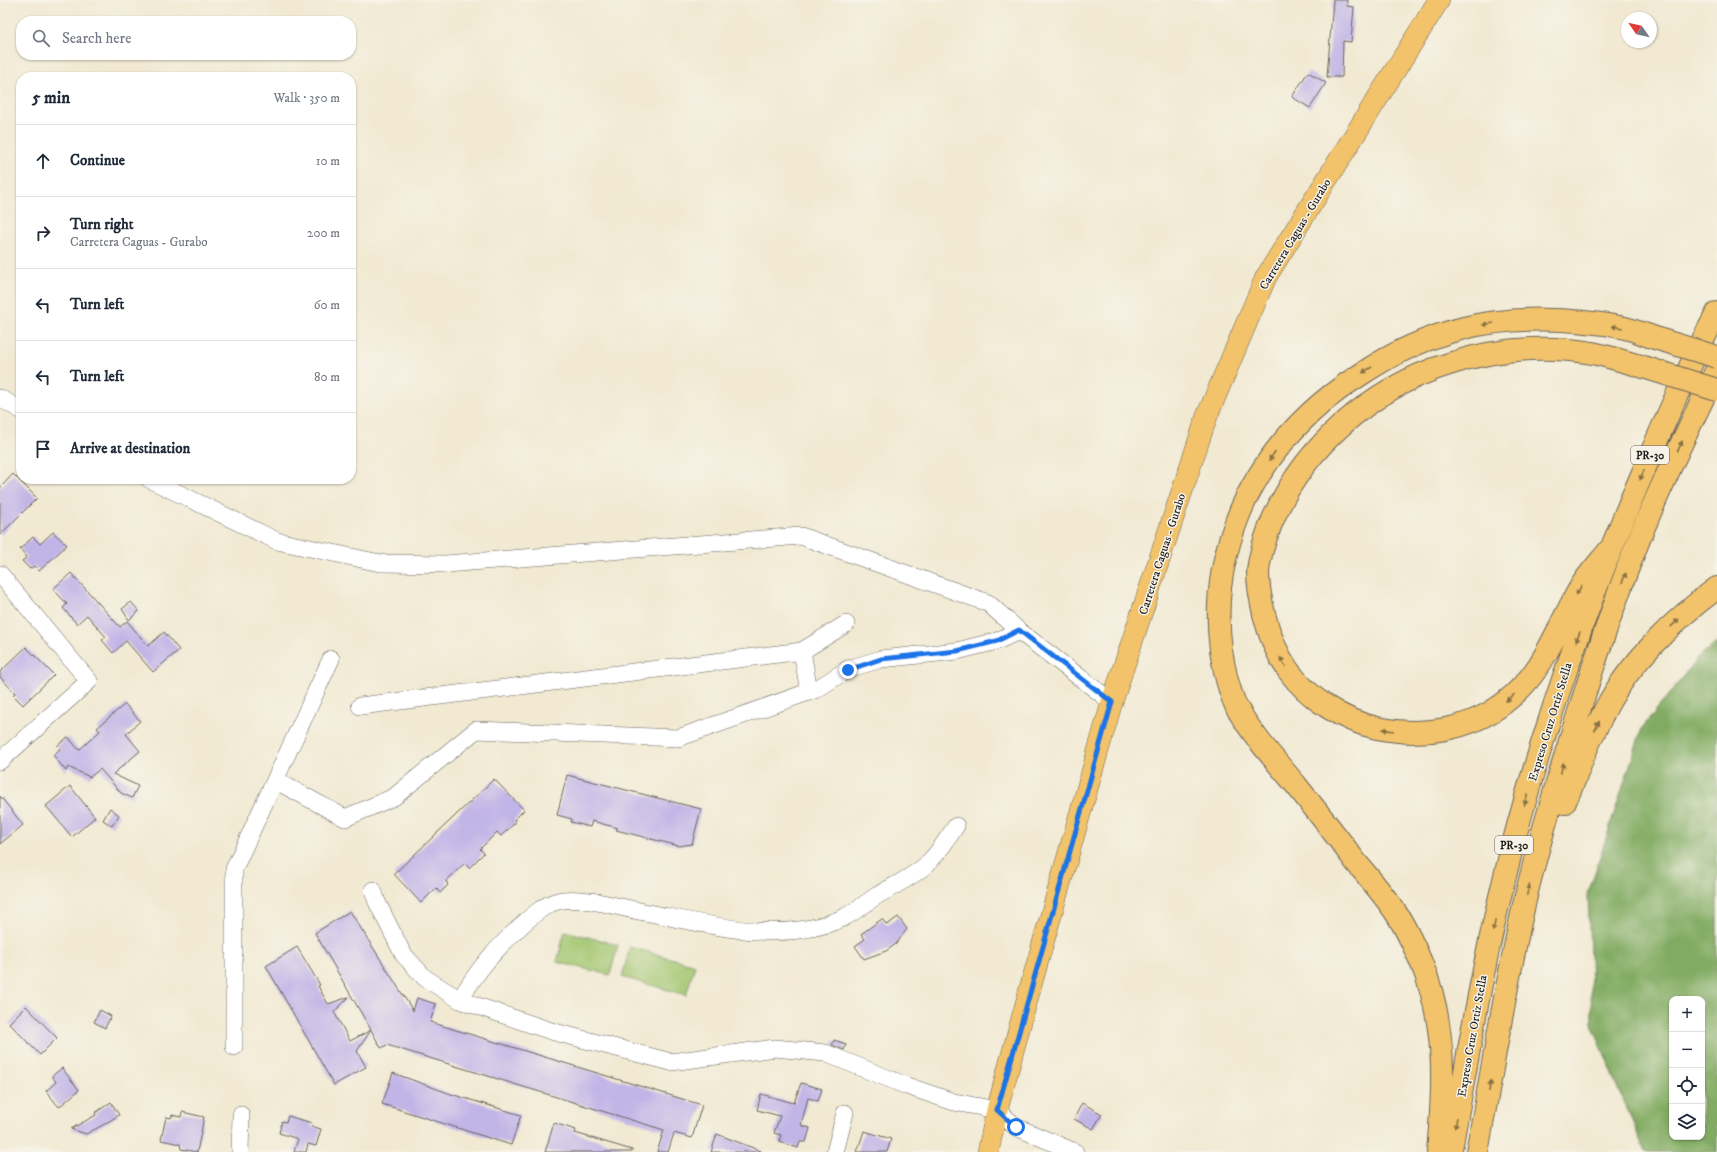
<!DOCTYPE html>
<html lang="en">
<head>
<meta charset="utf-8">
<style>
	body { margin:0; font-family:"IM FELL DW Pica",serif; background:#f2f2f3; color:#1f2937 }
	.controls { position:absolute; right:12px; bottom:12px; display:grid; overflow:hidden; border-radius:8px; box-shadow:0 1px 3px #0004 }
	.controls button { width:36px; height:36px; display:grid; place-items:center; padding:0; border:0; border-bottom:1px solid #e0e1e3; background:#fff; color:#1f2937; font:20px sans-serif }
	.compass { position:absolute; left:1621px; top:12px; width:36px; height:36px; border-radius:50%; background:#fff; box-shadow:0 1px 3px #0004; rotate:304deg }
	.stop { position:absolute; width:12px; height:12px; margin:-9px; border:3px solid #1a73e8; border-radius:50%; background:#fff }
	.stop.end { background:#1a73e8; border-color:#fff; box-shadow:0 1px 4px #0008 }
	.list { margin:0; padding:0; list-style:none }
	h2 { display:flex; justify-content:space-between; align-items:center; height:52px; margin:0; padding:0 16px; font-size:17px }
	h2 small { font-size:13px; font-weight:400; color:#747a83 }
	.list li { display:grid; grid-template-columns:26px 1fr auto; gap:12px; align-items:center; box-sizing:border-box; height:72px; padding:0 16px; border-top:1px solid #e0e1e3 }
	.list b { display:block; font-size:15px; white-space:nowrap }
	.list p { margin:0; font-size:13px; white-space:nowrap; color:#747a83 }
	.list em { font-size:13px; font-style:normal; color:#747a83 }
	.icon { flex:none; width:22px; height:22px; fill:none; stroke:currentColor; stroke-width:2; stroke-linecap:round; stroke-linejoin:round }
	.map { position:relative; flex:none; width:1717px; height:1152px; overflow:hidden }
	.search { position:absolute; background:#fff; box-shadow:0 1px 3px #0004; left:16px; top:16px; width:340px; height:44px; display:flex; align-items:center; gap:10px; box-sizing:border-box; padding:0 14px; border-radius:16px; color:#747a83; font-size:15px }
	.panel { position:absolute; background:#fff; box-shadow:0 1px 3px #0004; left:16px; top:72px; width:340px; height:412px; border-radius:16px }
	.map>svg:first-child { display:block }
</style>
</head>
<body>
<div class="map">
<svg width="1717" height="1152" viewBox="0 0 1717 1152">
	<rect width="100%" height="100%" fill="#f7f3e8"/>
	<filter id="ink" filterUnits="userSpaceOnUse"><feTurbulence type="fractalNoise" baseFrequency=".025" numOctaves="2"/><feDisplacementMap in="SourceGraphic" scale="8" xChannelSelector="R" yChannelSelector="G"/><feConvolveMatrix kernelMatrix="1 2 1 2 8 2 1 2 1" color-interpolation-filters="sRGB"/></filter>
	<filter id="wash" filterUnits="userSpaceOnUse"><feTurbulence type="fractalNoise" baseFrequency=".012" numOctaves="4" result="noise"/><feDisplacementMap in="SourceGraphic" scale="16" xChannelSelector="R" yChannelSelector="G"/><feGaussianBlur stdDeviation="0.9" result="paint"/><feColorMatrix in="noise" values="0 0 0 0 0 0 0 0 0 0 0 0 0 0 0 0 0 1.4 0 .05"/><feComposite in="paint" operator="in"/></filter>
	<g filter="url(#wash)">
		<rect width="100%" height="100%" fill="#f1e9d2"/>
		<path fill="#a2c670" stroke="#5f7146" d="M565,931L618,945L610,975L557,962Z
			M630,947L695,965L686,995L622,977Z"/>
		<path fill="#81ab62" stroke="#4e643f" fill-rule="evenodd" d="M1717,643V1152H1645L1592,1024L1588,894L1642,728L1701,654ZM1672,999H1702V1137H1672Z"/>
		<g id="blocks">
			<path fill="#c1b4e7" d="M1333,0H1347V6L1354,7L1351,42L1343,41L1342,77H1327Z
				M1308,72L1326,83L1310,108L1292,97Z
				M13,474L37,498L0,535V488Z
				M53,532L67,545L39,571L34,566L30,569L22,561L27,557L20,549L33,537L40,544Z
				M71,573L120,627L127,621L148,646L164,632L179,650L153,672L126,641L113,653L102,640L106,637L87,615L77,624L63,608L67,604L53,589Z
				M131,602L139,611L129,620L122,609Z
				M26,647L54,675L23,705L13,695L15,693L0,677V672Z
				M125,704L140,721L126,734L140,751L113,774L138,786L132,798L121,793L100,769L90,777L68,767L66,771L53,755L60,749L57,746L68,737L79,750L100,731L97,728Z
				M567,775L701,809L692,844L679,846L616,830L618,828L592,821L590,827L571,822L572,819L557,815Z
				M494,779L524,810L514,820L516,822L501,836L497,832L480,849L484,853L469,868L465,863L446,881L448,885L440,893L436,888L421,903L394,874Z
				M70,786L95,817L72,837L46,806Z
				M0,796L23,825L0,844Z
				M110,808L119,815L112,826L103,820Z
				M350,911L413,1011L417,998L436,1004L430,1022L702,1105L692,1138L674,1133L668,1152H657L664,1130L387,1045L381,1048L371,1030L357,1051L366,1067L334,1085L266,966L297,947L320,985L318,986L328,1004L349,997L334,1012L350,1041L371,1030L315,933Z
				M898,917L907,929L896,944L886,951L864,959L855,946L865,939L861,934L882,919L887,925Z
				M26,1006L57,1038L40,1055L9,1023Z
				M100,1010L111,1016L105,1028L94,1022Z
				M834,1040L846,1044L844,1050L832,1045Z
				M62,1068L79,1090L59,1107L46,1091L56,1082L52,1076Z
				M393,1073L451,1094L521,1115L511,1145L382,1104Z
				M801,1083L822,1089L818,1101L808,1098L801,1125L810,1128L806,1142H800L798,1148L779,1142L781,1135L774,1133L780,1116L757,1110L761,1094L794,1103Z
				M111,1102L119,1115L103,1125L86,1134L71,1129L96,1115L95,1113Z
				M1082,1103L1102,1114L1093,1129L1074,1119Z
				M182,1112L204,1117L197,1152L181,1149L180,1144L161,1140L166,1117L171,1118L172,1115L181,1117Z
				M288,1116L312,1123L311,1126L321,1129L316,1146L308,1144L306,1152H294L298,1139L279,1133L282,1121L286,1122Z
				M554,1123L576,1130L575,1133L632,1150V1152H545Z
				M864,1131L891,1139L887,1152H857Z
				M717,1134L761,1151V1152H711Z"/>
		</g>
	</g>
	<g filter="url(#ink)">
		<use href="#blocks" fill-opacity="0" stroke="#67645c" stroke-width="1"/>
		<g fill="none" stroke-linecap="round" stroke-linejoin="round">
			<g stroke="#67645c" stroke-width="18">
				<path id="minor" d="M0,398L21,410
					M149,479L277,541L380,563L446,564L801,536L988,603L1019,631L1112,702
					M0,574L89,681L0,761
					M802,651L809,692
					M360,706L802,651L846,624
					M275,780L345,818L394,797L476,730L678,738L817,689L848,669L881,659L957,651L997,641L1019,631
					M373,890L377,902L403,954L425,978L460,1000L551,1031L671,1062L775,1048L825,1053L907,1086L954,1102L997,1110L1016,1127L1075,1152
					M460,1000C478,968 497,948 523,924C533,915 545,904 558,901C579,895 622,908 644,912C708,924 781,946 843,918C855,912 867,902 878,895C895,885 913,877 927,864C939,853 947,839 956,826
					M234,1047V869L331,659
					M240,1152L241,1115
					M835,1152L845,1113"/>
			</g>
			<g stroke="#67645c" stroke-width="22">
				<path id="major" d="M988,1152L997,1110L1031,985L1112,702L1207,416L1266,277L1439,0"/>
			</g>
			<g stroke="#67645c" stroke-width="24">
				<path id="highway" d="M1611,548C1601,561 1588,574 1580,588C1555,631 1545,672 1504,703C1468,731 1421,737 1377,728C1343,721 1308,698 1288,670C1276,653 1269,634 1264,614C1261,601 1258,587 1258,573C1259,556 1265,539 1271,524C1302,448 1371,388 1449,364C1495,349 1544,345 1592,353C1607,356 1622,361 1637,365
					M1564,803C1573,786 1579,767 1586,750C1592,736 1599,722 1606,708C1629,663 1676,618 1717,588
					M1451,1149C1467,1062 1481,974 1502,888C1535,751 1582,616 1637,486C1662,428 1687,369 1717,313
					M1438,1152C1444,1087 1447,1023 1421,962C1414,946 1406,928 1396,913C1384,895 1369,878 1355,861C1336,835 1316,810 1296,785C1275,760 1253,736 1237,708C1228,690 1224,669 1221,650C1215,606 1220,567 1235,525C1257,463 1304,410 1360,375C1391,354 1427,337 1464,328C1510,316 1574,318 1620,327C1632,329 1643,334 1655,338
					M1477,1152C1493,1067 1506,981 1526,896C1537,849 1551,803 1565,757C1587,684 1610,612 1638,542C1661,483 1690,426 1717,369"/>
			</g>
			<use href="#minor" stroke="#fff" stroke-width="17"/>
			<use href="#major" stroke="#f2c36a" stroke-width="21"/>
			<use href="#highway" stroke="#f2c36a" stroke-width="22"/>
			<g stroke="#67645c" stroke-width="24" stroke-linecap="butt">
				<path id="highway-bridge" d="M1655,338L1717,357
					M1637,365L1717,390"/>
			</g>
			<use href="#highway-bridge" stroke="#f2c36a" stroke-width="22"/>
		</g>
		<defs><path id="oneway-solid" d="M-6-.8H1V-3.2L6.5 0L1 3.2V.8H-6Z"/></defs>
		<g fill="#877043">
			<use href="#oneway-solid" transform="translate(1488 324) rotate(171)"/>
			<use href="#oneway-solid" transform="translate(1617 327) rotate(-170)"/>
			<use href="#oneway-solid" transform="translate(1367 370) rotate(148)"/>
			<use href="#oneway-solid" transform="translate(1680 446) rotate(-65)"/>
			<use href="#oneway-solid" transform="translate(1272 456) rotate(124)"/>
			<use href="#oneway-solid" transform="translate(1642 475) rotate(113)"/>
			<use href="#oneway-solid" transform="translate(1624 578) rotate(-69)"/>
			<use href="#oneway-solid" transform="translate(1579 590) rotate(119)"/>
			<use href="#oneway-solid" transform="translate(1675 623) rotate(-44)"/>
			<use href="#oneway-solid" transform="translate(1578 637) rotate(110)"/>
			<use href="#oneway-solid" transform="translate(1283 662) rotate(-122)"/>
			<use href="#oneway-solid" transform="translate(1510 698) rotate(141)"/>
			<use href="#oneway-solid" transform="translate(1597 726) rotate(-64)"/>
			<use href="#oneway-solid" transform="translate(1388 730) rotate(-171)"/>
			<use href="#oneway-solid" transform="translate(1562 768) rotate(-74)"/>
			<use href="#oneway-solid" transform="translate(1526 800) rotate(106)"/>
			<use href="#oneway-solid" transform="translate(1528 890) rotate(-76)"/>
			<use href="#oneway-solid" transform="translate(1494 926) rotate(103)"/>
			<use href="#oneway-solid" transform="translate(1490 1086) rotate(-79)"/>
			<use href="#oneway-solid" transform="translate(1456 1123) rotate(100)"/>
		</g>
	</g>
	<g fill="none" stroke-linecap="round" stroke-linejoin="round" filter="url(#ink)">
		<path stroke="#1a73e8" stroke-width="5" d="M848,670L881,659L957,651L997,641L1019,630L1112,702L997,1110L1016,1127"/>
	</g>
	<g text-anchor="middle" stroke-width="3" stroke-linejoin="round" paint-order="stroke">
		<g fill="#f7f3e8" stroke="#5e5c59" stroke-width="1">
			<rect x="1631" y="446" width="38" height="18" rx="3"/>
			<rect x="1495" y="836" width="38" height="18" rx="3"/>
		</g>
		<g font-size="11" font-weight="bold" fill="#1c1c1c">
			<text x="1650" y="459">PR-30</text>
			<text x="1514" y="849">PR-30</text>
		</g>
		<g font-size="12" fill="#1c1c1c" stroke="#f7f3e8">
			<text transform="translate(1295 234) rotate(-59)" y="4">Carretera Caguas - Gurabo</text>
			<text transform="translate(1162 554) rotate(-72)" y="4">Carretera Caguas - Gurabo</text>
			<text transform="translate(1550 722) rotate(-73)" y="4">Expreso Cruz Ortiz Stella</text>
			<text transform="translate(1472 1036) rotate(-80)" y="4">Expreso Cruz Ortiz Stella</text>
		</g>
	</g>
</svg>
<div class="controls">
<button>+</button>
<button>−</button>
<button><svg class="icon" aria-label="locate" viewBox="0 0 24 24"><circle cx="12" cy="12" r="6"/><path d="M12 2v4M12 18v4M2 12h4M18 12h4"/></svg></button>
<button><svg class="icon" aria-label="layers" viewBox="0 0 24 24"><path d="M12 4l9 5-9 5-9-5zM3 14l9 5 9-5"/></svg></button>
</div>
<svg class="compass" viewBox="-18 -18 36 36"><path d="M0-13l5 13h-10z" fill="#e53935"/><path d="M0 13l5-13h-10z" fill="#747a83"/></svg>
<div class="stop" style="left:1016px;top:1127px"></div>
<div class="stop end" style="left:848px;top:670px"></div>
<div class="search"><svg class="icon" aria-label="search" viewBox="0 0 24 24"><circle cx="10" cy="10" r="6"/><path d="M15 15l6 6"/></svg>Search here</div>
<section class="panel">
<h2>5 min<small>Walk · 350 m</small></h2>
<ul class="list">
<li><svg class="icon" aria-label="ahead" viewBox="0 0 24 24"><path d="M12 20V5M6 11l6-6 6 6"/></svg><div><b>Continue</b></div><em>10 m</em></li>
<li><svg class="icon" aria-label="right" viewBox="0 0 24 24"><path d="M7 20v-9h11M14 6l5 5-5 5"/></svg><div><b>Turn right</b><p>Carretera Caguas - Gurabo</p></div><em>200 m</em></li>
<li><svg class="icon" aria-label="left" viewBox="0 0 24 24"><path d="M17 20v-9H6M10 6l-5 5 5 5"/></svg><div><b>Turn left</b></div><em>60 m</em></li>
<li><svg class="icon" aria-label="left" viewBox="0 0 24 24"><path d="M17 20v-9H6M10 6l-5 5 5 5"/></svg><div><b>Turn left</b></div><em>80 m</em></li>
<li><svg class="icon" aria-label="arrive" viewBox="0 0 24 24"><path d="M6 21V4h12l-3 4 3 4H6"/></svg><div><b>Arrive at destination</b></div></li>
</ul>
</section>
</div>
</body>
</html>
